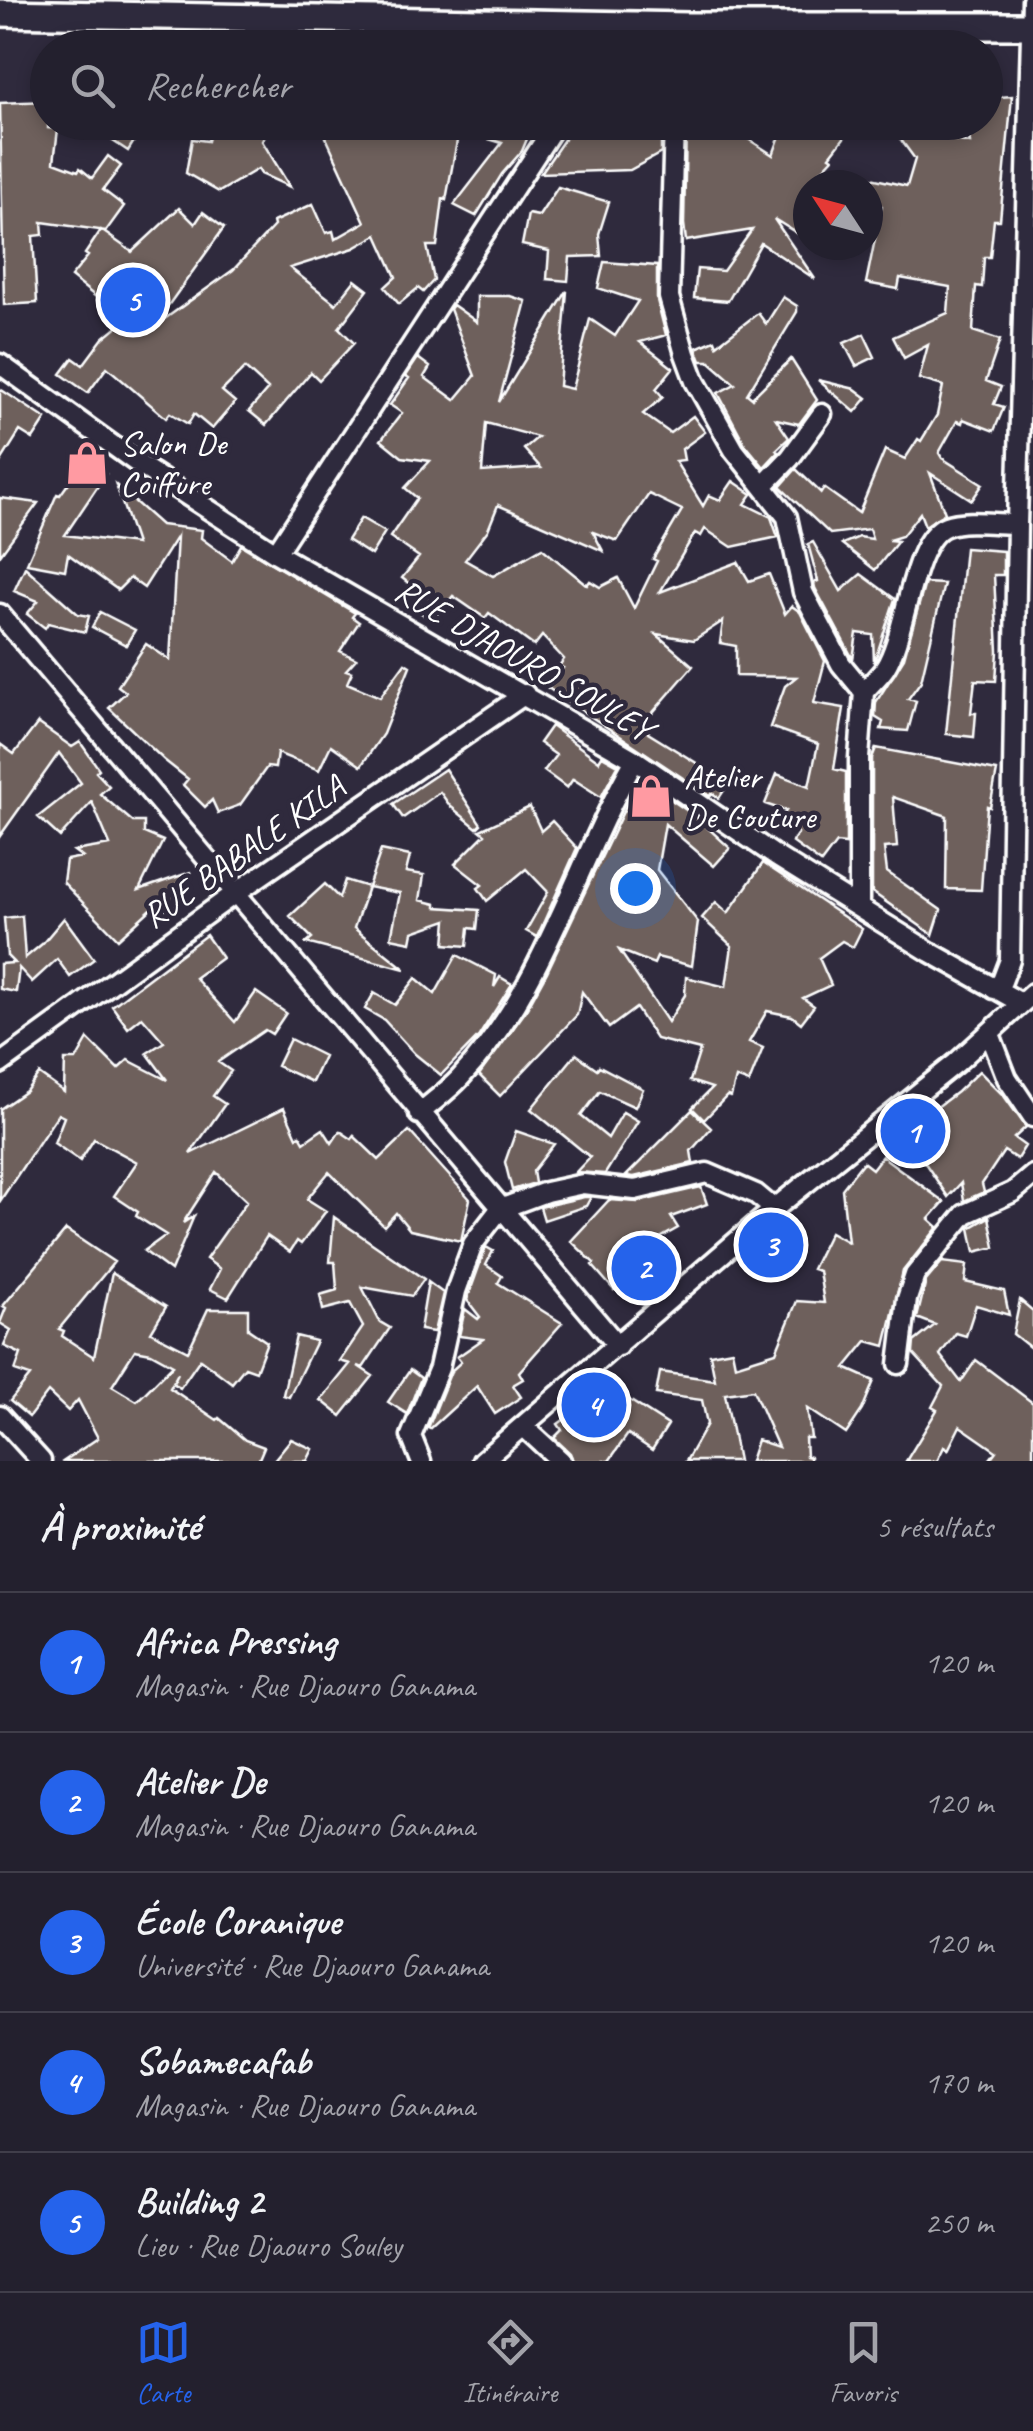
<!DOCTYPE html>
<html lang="fr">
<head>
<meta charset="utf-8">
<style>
	body { margin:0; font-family:Caveat,sans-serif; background:#2f2d3a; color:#f1f3f6 }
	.compass { position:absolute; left:793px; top:170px; width:90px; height:90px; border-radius:50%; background:#23202e; box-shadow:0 5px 15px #0003; rotate:306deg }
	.you { position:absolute; left:635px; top:888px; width:35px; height:35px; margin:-25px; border:8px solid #fff; border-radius:50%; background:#1a73e8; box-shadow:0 0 0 15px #1a73e833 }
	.badge { display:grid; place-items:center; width:65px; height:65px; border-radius:50%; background:#2563eb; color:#fff; font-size:32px; font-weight:700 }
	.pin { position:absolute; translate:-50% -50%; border:5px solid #fff; box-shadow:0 2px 10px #0006 }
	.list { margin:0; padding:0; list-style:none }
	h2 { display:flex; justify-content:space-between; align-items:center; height:130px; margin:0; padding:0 40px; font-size:42px }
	h2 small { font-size:32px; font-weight:400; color:#a3a3aa }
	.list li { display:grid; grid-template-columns:65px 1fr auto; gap:30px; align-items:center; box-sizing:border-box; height:140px; padding:0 40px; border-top:2px solid #403e4a }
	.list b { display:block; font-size:38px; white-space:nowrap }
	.list p { margin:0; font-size:32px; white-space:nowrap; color:#a3a3aa }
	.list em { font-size:32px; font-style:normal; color:#a3a3aa }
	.icon { flex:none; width:55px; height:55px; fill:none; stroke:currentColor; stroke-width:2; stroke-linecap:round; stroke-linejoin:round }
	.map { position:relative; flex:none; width:1033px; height:1461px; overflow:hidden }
	.search { position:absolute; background:#23202e; box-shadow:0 5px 15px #0003; left:30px; right:30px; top:30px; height:110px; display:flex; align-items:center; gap:25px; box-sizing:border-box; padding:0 35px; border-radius:55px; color:#a3a3aa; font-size:38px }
	.sheet { height:830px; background:#23202e }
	nav { display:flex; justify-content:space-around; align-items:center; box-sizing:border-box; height:140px; border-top:2px solid #403e4a; background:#23202e; font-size:28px; color:#a3a3aa }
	nav a { display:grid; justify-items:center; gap:5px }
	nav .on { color:#2563eb }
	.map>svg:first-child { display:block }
</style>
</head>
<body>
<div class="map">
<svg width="1033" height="1461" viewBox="0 0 1033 1461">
	<rect width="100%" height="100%" fill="#2f2a3d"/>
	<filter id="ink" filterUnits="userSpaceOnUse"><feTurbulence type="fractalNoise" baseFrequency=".01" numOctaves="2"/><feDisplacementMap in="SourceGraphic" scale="20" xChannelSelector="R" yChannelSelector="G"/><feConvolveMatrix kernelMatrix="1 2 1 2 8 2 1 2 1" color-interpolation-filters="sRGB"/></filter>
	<g filter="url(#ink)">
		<path fill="#6e605c" stroke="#fff" stroke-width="2.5" fill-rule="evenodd" d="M1012,96L1000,220H994L990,257H984L982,287L976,286L973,331L1000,340L986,381L1001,387L994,404L1004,407L994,431L963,419L962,423L957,421L939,453L942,458L983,484L972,500L930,473L945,513L925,526L920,513L902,536L889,540L898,541L875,570L842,544L859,537L872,539L869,529L830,534L780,487L796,469L821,493L824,488L859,513L885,450L905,459L918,439L921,441L937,415L943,386L919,379L928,345L904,358L893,337L948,313L950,287L900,278L898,289L866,283L882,205L868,227L871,178L907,186L915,159L893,129L970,143L968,122H986V98Z
			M48,101V128L58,129L54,162L78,171L80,168L92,178L108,156L121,166L103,190L124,206L106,231L42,222L43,235L33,236L37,303L4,305L0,103Z
			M116,122H146L128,151L107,137Z
			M212,122H272L262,141L290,187L261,174L258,169L219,192L186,173L192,139L208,141Z
			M319,122H534L522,151L502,174L476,216L454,205L502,143L459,130L446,200L443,199L437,246H427L434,280L423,292L418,288L399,304L385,287L396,277L377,235L354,248L290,268L336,304L355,280L368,290L339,328L354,343L319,380L311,372L266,425L249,411L268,389L245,368L222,391L235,402L212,429L194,414L188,424L170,413L166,418L107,367L88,393L61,374L73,358L83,365L103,338L125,320L71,277L88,256L85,254L101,230L132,252L179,208L195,224L203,212L224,228L152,328L233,270L274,226L273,222L313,204L326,233L333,231L335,239L365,222Z
			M576,122H661V153L630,170L541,173Z
			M706,122H722L773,155L785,122H831L847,134L830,156L833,158L808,185L798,201L808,204V240L774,219L815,279L761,243L728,301L694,298L697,269L723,271L752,230L686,241L684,224L686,127L701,131Z
			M558,187L609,202L599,234L601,256L570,257L568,281L547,279L549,251L522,245L528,214L539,216Z
			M604,262L657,266V300L666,335L640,342L673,368L656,389L663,397L643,414L670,433L693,416L705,432L682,449L684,460L675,461L703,506L709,495L720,500L733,481L752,494L745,504L771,517L778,537L732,547L705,529L701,536L695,533L660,592L738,562L749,581L769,574L785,614L792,606L800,612L825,661L814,703L844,708L834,769L846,772V844L836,843L821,863L792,842L798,833L780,819L786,811L765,804L777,774L809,786L818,744L770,727L785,686L796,677L736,676V646L720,643L723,621L694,640L656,634L693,666L643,724L650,728L648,733L729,783L719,798L712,793L710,796L548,688L563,668L559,666L564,659L542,636L534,646L489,613L485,618L453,596L432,621L416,609L425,596L402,578L419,557L390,537L417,498L405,488L430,461L402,457L381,440L402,413L390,405L409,378L406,376L418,358L430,367L424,377L455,400L475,376L450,309L453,305L477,322V296H510L526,301L499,402L567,291L559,386L572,389L590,319L615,336L638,301L598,288ZM486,423L538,437L524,449L541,468L482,472ZM649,494L682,510L653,559L657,561L634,608L618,578L600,587L590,581L587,585L542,548L493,576L465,560L488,530L498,505L603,551L593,532L617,541Z
			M783,297L797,306V312L747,394L752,398L791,359L817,400L799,424L776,419L789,438L776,450L778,452L764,467L745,444L718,393L735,384L709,361H701L696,348L715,340L717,345L758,313L766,324Z
			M864,334L875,357L856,366L844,343Z
			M818,380L855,389L867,398L855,412Z
			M0,389L46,419L33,439L20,431L0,463Z
			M86,459L106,474L65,535L136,544L116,485L161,525L202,530L201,538L232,561L241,545L355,613L352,617L359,622L340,651L356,659L346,670L352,672L347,683L380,697L405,663L410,666L383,734L361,766L331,745L319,770L277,753L275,768L267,767L240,805L218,813L212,800L205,807L183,785L188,779L164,760L109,708L126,692L118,686L146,644L170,660L177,536L144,588L130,578L118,590L68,554L65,570L27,563L57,494L60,495Z
			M0,498L38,503L0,555Z
			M361,518L385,532L371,555L347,540Z
			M813,542L841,591L861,574L895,599L874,663L873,635L857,633L853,659L815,588L814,583L818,581L808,544Z
			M965,548L1003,551V575H994L998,651L996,681L975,680L971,713H976L974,737L946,734Z
			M25,567L78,614L89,616L85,632L48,623L45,628L27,614L38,601L14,591Z
			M925,583L944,584L921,681L908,699L916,701L908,731L881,729L883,722L875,717L876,702L904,658Z
			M100,612L135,630L126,645L92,627Z
			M38,723L72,747L80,742L99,769L96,772L109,786L100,794L133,822H144V833L163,841L139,890L191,872L177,885L185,899L162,912L160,901L118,939L63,882L66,860L82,857L74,851L110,845L92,802L60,837L38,817L81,783L59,753L0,836V744L14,754Z
			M551,726L599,761L602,756L618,765L601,797L573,779L567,788L544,771L556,755L539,743Z
			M876,748L997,771L990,807L987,806L981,890L946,889L947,816L893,797L897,847L884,848L887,872L941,910L933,935L872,892V758Z
			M445,769L481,824L477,828L450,806L440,792L403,818L393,804Z
			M639,778L695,816L730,848L714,866L665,824L657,870L698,922L692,966L657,957L654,964L619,950L668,1022L685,995L686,977L726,987L732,946L702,918L716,902L728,913L763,863L862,929L853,947L842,941L819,958L831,985L803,998L814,1006L801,1023L792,1016L767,1011L749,1042L763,1048L749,1083L736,1078L731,1097L727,1096L704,1120L692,1108L712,1088L690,1081L700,1050L656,1039L636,1008L609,1028L582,992L577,1015L500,1096L479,1075L525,1012L547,972Z
			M530,807L541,831L552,821L577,848L537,937L526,931L548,892L526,869L487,901L478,888L482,885L455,864L485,834L480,830Z
			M381,850L410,856L406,872L424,875L420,900L436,904V907L479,910L477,929L469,928L467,946L445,944L447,920L413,932L411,942L391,938L400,893L368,887Z
			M345,880L368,887L354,928L405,969L306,943L312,938L290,916L325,884L339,898Z
			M22,916L25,958L42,944L64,918L94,959L70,977L57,959L32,982L19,968L16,992L0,989V964L14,963L7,956L4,918Z
			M206,935L222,958L195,978L235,1022L256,992L286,1013L272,1034L265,1030L218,1062L231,1071L213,1096L225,1104L190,1154L284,1108L297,1137L300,1135L304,1142L323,1129L332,1143L340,1131L352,1139L354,1136L379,1160L409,1131L470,1199L461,1241L410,1230L396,1213L384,1226L329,1172L307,1199L326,1211L301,1244L297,1241L290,1252L267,1236L228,1298L210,1289L220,1269L206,1259L247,1201L216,1172L183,1223L194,1216L171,1271L144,1251L166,1235L136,1216L138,1212L114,1196L137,1162L94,1139L80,1161L54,1143L64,1117L58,1114L0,1201V1109L26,1091L39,1074L64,1092L65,1060H76L88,1039L118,1069L128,1060L167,1080L147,1053L164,1042L142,1017L128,1028L112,1006Z
			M457,955L496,975L494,987L500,977L512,984L479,1036L441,1075L415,1054L384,1020L365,1009L374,993L395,1005L416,978L435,994Z
			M290,1039L324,1056L312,1082L277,1066Z
			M576,1054L597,1069L599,1066L643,1089L635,1107L600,1091L581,1116L608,1138L623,1112L638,1121L605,1174L576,1172L590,1157L531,1109Z
			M979,1071L1004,1096L1026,1127L1014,1138L1025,1146L1017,1159L1004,1151L982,1184L984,1192L964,1201L961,1183L948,1197L904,1132L957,1092Z
			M692,1110L711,1128L691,1151L693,1163L634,1177L626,1176Z
			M516,1131L554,1144L533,1171L535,1183L512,1190L505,1162Z
			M882,1156L944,1202L929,1219L938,1227L903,1271L885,1346L867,1341L845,1368L874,1381L862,1410L846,1434L807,1408L811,1438H805L806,1456L810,1457V1461H750L757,1440L778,1447L753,1390L725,1394L738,1461H686L707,1424L702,1400L656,1394L660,1372L715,1380L710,1354L732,1350L735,1365L776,1352L797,1301L824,1303L819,1271L812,1269L830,1232L848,1242L842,1189L863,1162L872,1169Z
			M701,1187L707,1204L671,1217L678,1228L646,1246L660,1260L644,1276L637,1270L614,1290L592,1265L594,1263L571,1241L609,1200L638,1202Z
			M584,1197H591L586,1206L544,1220L540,1207Z
			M334,1217L424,1279L412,1296L362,1287L380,1322L390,1328L363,1368L358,1366L373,1376L341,1416L321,1400L350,1364L340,1361L363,1327L350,1303L323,1310L320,1295L337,1290L335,1262H330Z
			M989,1217L995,1247L975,1252L970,1228Z
			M66,1230L114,1262L59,1329L64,1331L62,1336L94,1357L112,1273L166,1307L151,1332L188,1351L208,1309H248V1329L267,1342L256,1371L245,1367L232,1383L200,1359L180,1388L173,1383L178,1373L170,1388L217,1420L219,1418L245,1440L264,1447L258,1461H64L98,1438L78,1400L68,1411L48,1392L29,1417L10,1401L30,1376L15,1371L21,1354L4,1346L11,1330L0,1323L6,1308L3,1306ZM135,1350L151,1353L173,1365L137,1401L112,1386Z
			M486,1247L493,1251L486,1265L502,1276L498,1283L562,1323L519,1372L523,1379L513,1385L521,1397L495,1414L477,1386L430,1429L428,1428L451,1371L461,1362L457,1357L483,1339L459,1336L465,1309L478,1319L480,1317L467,1300Z
			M942,1262L967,1265L965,1282L1004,1291L1009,1315L976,1305L966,1336L956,1333L940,1355L961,1382L976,1360L1033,1403V1461L990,1459L996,1451L960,1426L948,1450L944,1447L937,1461H906L937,1410L932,1407L943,1386L913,1353L914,1342L935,1325L917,1318L926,1281Z
			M428,1282L443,1293L434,1332L420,1330Z
			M1020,1300L1033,1311V1350L1013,1334Z
			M296,1336L316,1341L289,1397L283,1395Z
			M410,1370L421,1378L407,1414L388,1402Z
			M609,1387L668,1425L652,1450L628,1434L609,1461H573L570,1453L554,1438L562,1430L558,1424Z
			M291,1439L313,1449L307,1461H273Z"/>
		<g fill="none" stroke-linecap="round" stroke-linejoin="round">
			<g stroke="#fff" stroke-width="25">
				<path id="street" d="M606,48L621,23
					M685,48L689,26
					M674,122L669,297L685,354L695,381L734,450L787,517L803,592L841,664L864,692L859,758V907
					M0,364L140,465L276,553L635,760L777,857L930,952L1021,1003
					M763,486L790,458L822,414
					M276,553L557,122
					M0,614L618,1346
					M864,692C870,684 879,677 885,668C907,634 911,539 946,526C965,519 996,524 1017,524
					M994,989L1002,981L1010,960L1017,524L1032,0
					M990,1034L1007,1078L1033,1117
					M0,1064L237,892L525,694
					M419,1114C432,1102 448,1091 460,1078C544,989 575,864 635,760
					M899,1364L907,1299L915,1275L965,1214L1013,1192L1033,1175
					M0,1416L41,1461
					M524,1427L561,1461
					M421,1461L411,1436L439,1368L456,1291L473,1244L500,1209L546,1192L583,1184L635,1190L707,1173L756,1194L774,1209
					M482,1461L774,1209L956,1063L1033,993"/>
			</g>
			<g stroke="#fff" stroke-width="32">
				<path id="secondary" d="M0,13L689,26H1033"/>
			</g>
			<use href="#street" stroke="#2f2a3d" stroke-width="18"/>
			<use href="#secondary" stroke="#2f2a3d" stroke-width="25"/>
		</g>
	</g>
	<defs>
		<g id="shop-bare" transform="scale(3.45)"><path d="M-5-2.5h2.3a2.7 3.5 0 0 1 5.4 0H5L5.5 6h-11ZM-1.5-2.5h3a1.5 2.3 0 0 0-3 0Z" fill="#ff9aa2" stroke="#2f2a3d" stroke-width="2.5" paint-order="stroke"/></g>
	</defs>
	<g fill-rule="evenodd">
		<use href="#shop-bare" x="87" y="463"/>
		<use href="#shop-bare" x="651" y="796"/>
	</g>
	<g text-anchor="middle" stroke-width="9" stroke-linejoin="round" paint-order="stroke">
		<g font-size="35" fill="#fff" stroke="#2f2a3d" text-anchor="start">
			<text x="120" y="455">Salon De<tspan x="120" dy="40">Coiffure</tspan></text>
			<text x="684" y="788">Atelier<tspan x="684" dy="40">De Couture</tspan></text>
		</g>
		<g font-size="35" fill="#fff" stroke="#2f2a3d">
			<text transform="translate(524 659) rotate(30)" y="12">RUE DJAOURO SOULEY</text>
			<text transform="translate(243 851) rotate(-35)" y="12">RUE BABALE KILA</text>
		</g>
	</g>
</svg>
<svg class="compass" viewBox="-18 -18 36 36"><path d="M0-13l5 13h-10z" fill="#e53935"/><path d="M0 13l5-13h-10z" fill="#a3a3aa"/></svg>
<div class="you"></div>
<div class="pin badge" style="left:913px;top:1131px">1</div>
<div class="pin badge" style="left:644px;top:1268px">2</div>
<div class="pin badge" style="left:771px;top:1245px">3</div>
<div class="pin badge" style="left:594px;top:1405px">4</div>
<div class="pin badge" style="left:133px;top:300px">5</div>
<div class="search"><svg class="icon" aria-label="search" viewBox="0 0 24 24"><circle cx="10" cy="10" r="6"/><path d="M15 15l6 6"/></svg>Rechercher</div>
</div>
<section class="sheet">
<h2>À proximité<small>5 résultats</small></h2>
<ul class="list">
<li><span class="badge">1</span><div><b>Africa Pressing</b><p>Magasin · Rue Djaouro Ganama</p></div><em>120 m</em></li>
<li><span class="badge">2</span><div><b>Atelier De</b><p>Magasin · Rue Djaouro Ganama</p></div><em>120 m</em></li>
<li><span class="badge">3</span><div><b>École Coranique</b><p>Université · Rue Djaouro Ganama</p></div><em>120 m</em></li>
<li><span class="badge">4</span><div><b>Sobamecafab</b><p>Magasin · Rue Djaouro Ganama</p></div><em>170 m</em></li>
<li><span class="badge">5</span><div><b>Building 2</b><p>Lieu · Rue Djaouro Souley</p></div><em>250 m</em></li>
</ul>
</section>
<nav>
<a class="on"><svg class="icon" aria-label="map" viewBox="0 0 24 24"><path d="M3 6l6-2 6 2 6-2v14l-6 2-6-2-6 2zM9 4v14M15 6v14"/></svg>Carte</a>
<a><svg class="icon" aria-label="directions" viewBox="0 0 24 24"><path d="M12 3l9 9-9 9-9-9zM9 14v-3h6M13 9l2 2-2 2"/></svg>Itinéraire</a>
<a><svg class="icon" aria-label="saved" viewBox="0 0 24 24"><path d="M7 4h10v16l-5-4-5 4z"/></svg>Favoris</a>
</nav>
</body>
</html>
